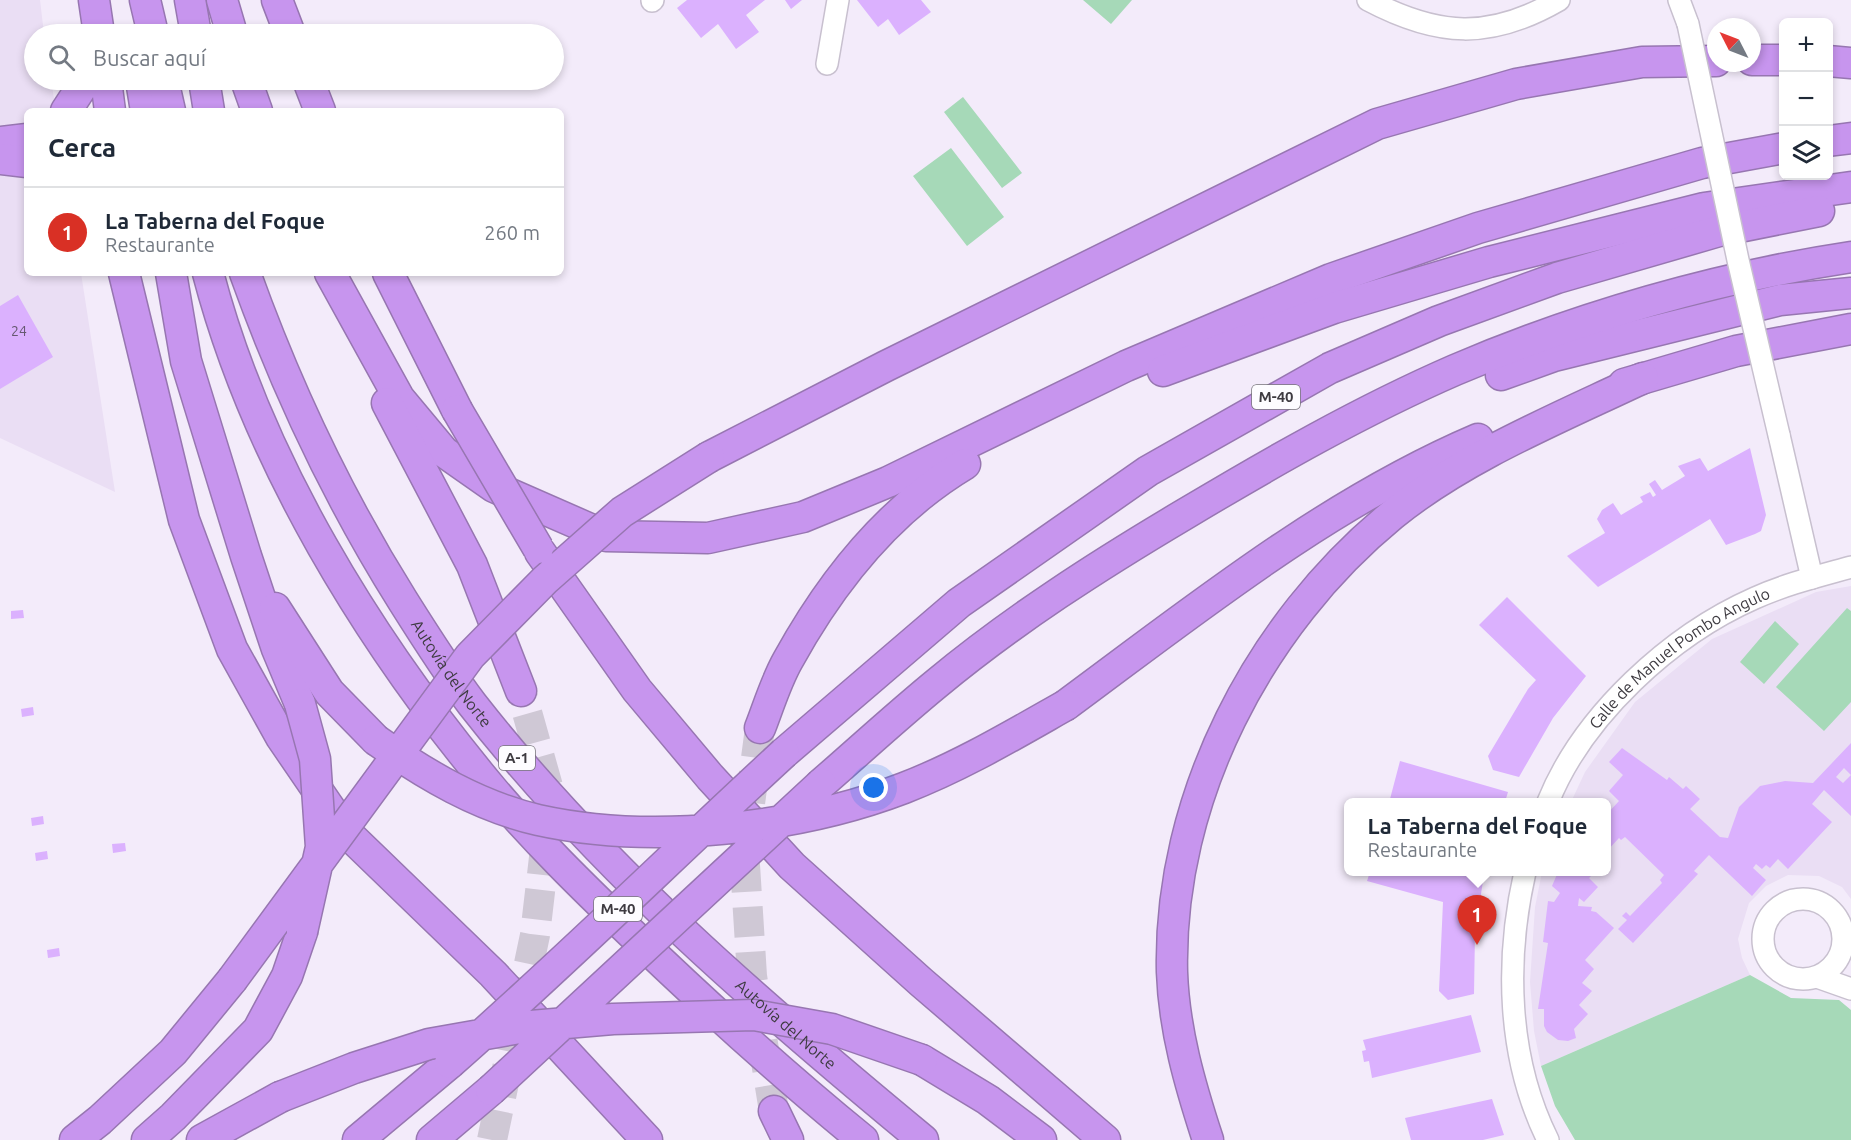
<!DOCTYPE html>
<html lang="es">
<head>
<meta charset="utf-8">
<style>
	body { margin:0; font-family:Ubuntu,sans-serif; background:#f6f6f7; color:#1f2937 }
	.controls { position:absolute; right:18px; top:18px; display:grid; overflow:hidden; border-radius:9px; box-shadow:0 3px 9px #0003 }
	.controls button { width:54px; height:54px; display:grid; place-items:center; padding:0; border:0; border-bottom:2px solid #e0e1e3; background:#fff; color:#1f2937; font:30px sans-serif }
	.compass { position:absolute; left:1707px; top:18px; width:54px; height:54px; border-radius:50%; background:#fff; box-shadow:0 3px 9px #0003; rotate:312deg }
	.you { position:absolute; left:874px; top:788px; width:21px; height:21px; margin:-15px; border:4px solid #fff; border-radius:50%; background:#1a73e8; box-shadow:0 0 0 9px #1a73e833 }
	.badge { display:grid; place-items:center; width:39px; height:39px; border-radius:50%; background:#d93025; color:#fff; font-size:20px; font-weight:700 }
	.pin { position:absolute; translate:-50% -50px; filter:drop-shadow(0 2px 3px #0008) }
	.pin::after { content:''; position:absolute; top:32px; width:21px; height:18px; background:inherit; clip-path:polygon(0 0,100% 0,50% 100%) }
	.popup { position:absolute; left:1344px; top:798px; width:267px; height:78px; box-sizing:border-box; display:grid; place-content:center; border-radius:9px; background:#fff; filter:drop-shadow(0 2px 4px #0005); font-size:20px; white-space:nowrap; color:#747a83 }
	.popup b { font-size:22px; color:#1f2937 }
	.popup::after { content:''; position:absolute; left:50%; top:100%; margin-left:-12px; border:12px solid transparent; border-top-color:#fff }
	.list { margin:0; padding:0; list-style:none }
	h2 { display:flex; justify-content:space-between; align-items:center; height:78px; margin:0; padding:0 24px; font-size:26px }
	h2 small { font-size:20px; font-weight:400; color:#747a83 }
	.list li { display:grid; grid-template-columns:39px 1fr auto; gap:18px; align-items:center; box-sizing:border-box; height:90px; padding:0 24px; border-top:2px solid #e0e1e3 }
	.list b { display:block; font-size:22px; white-space:nowrap }
	.list p { margin:0; font-size:20px; white-space:nowrap; color:#747a83 }
	.list em { font-size:20px; font-style:normal; color:#747a83 }
	.icon { flex:none; width:33px; height:33px; fill:none; stroke:currentColor; stroke-width:2; stroke-linecap:round; stroke-linejoin:round }
	.map { position:relative; flex:none; width:1851px; height:1140px; overflow:hidden }
	.search { position:absolute; background:#fff; box-shadow:0 3px 9px #0003; left:24px; top:24px; width:540px; height:66px; display:flex; align-items:center; gap:15px; box-sizing:border-box; padding:0 21px; border-radius:33px; color:#747a83; font-size:22px }
	.panel { position:absolute; background:#fff; box-shadow:0 3px 9px #0003; left:24px; top:108px; width:540px; height:168px; border-radius:9px }
	.map>svg:first-child { display:block }
</style>
</head>
<body>
<div class="map">
<svg width="1851" height="1140" viewBox="0 0 1851 1140">
	<rect width="100%" height="100%" fill="#f3ebfa"/>
	<path fill="#eadef4" d="M0,0H40L44,34H34V80H51L56,111H27V273H81L115,492L0,438Z
		M1851,586V899L1842,887L1819,876L1788,875L1766,886L1749,903L1738,939L1742,958L1750,975L1541,1066L1534,1031L1530,982L1535,907L1542,872H1606V802H1571L1585,772L1635,702L1712,639L1816,592Z"/>
	<path fill="#a6d9b8" d="M1083,0H1132L1111,24Z
		M963,97L1022,173L1002,188L944,112Z
		M951,148L1004,217L967,246L913,176Z
		M1847,608L1851,611V702L1824,731L1776,687Z
		M1775,621L1799,644L1764,684L1740,662Z
		M1750,975L1791,998L1839,1000L1851,1010V1140H1575L1555,1106L1541,1066Z"/>
	<path fill="#dbb1fe" fill-rule="evenodd" d="M687,0H765L746,15L759,32L736,49L718,24L701,38L677,8Z
		M785,0H802L791,9Z
		M857,0H921L931,12L899,35L888,19L878,27Z
		M18,295L53,357L0,389V306Z
		M1750,448L1766,515L1761,531L1755,534L1726,545L1710,519L1598,587L1567,556L1605,533L1597,519L1602,510L1613,503L1621,515L1643,502L1640,497L1650,492L1653,497L1656,495L1649,484L1655,480L1662,490L1685,476L1678,466L1700,458L1708,471Z
		M1507,597L1586,676L1553,718L1519,777L1493,770L1488,756L1528,689L1536,680L1479,625Z
		M23,610L24,618L11,619V611Z
		M33,707L34,715L22,717L21,709Z
		M1851,743V816L1824,790L1812,804L1832,822L1788,869L1778,859L1770,868L1766,865L1762,869L1756,864L1753,868L1766,880L1752,896L1709,855L1694,871L1698,874L1633,943L1618,929L1627,920L1622,916L1626,912L1630,916L1662,883L1660,880L1664,875L1625,837L1621,840L1619,838L1606,852V815L1619,801L1609,791L1623,775L1609,762L1622,748L1667,780L1669,777L1683,789L1686,786L1700,799L1690,809L1720,837L1728,838L1739,807L1760,786L1785,781L1813,783ZM1844,768L1851,775L1843,783L1836,777Z
		M1400,761L1508,792L1505,802H1402L1390,799Z
		M43,816L44,824L32,826L31,818Z
		M125,843L126,851L113,853L112,844Z
		M47,851L48,859L36,861L35,853Z
		M1370,872H1473L1484,875L1475,932L1474,994L1448,1000L1439,991L1443,902L1367,881Z
		M1558,872H1595L1589,878L1598,887L1584,902L1579,898L1578,906L1592,907L1591,911L1596,912L1614,928L1585,960L1594,969L1582,983L1592,991L1579,1005L1588,1014L1574,1029L1576,1038L1568,1041L1558,1040L1547,1032L1544,1026V1009H1538L1548,943L1543,942L1548,901L1554,902L1560,893L1552,886Z
		M59,948L60,956L48,958L47,950Z
		M1471,1015L1481,1052L1372,1078L1369,1061L1364,1062L1362,1051L1366,1050L1363,1040Z
		M1492,1099L1504,1135L1483,1140H1411L1405,1118Z"/>
	<g fill="none" stroke-linecap="round" stroke-linejoin="round">
		<path stroke="#cfc8d5" stroke-width="30" stroke-dasharray="30 15" stroke-linecap="butt" d="M760,728L744,849L752,976L774,1111
			M492,1140L535,935L551,797L521,691"/>
		<g stroke="#c8c0cf" stroke-width="24">
			<g id="minor">
				<path d="M1368,0C1438,37 1490,40 1559,0"/>
				<path d="M1679,0L1688,24"/>
				<path d="M652,1L653,0"/>
				<path d="M827,64L838,0"/>
				<path d="M1779,435L1812,578"/>
				<path id="s1" d="M1548,802C1583,715 1671,635 1755,598C1786,584 1819,576 1851,567"/>
				<path d="M1525,872C1505,960 1507,1058 1548,1140"/>
				<circle cx="1803" cy="939" r="40"/>
				<path d="M1817,977L1851,989"/>
			</g>
		</g>
		<g stroke="#9776b1" stroke-width="33">
			<g id="highway">
				<path d="M94,0L99,34"/>
				<path d="M145,0L153,34"/>
				<path d="M190,0L196,34"/>
				<path d="M222,0L232,34"/>
				<path d="M277,0L290,34"/>
				<path d="M1752,60H1784"/>
				<path d="M1828,61L1851,63"/>
				<path d="M106,80L110,111"/>
				<path d="M141,80L146,111"/>
				<path d="M163,80L170,111"/>
				<path d="M204,80L209,111"/>
				<path d="M246,80L257,111"/>
				<path d="M308,80L320,111"/>
				<path d="M66,111L81,88L83,80"/>
				<path d="M1828,141L1851,138"/>
				<path d="M0,142L27,139"/>
				<path d="M0,159L27,162"/>
				<path d="M124,273L184,520L232,649L281,737L346,832L493,974L647,1140"/>
				<path d="M171,273L186,361L246,556L277,649L300,704"/>
				<path d="M208,273C257,460 369,642 492,789C535,840 583,887 631,933C706,1005 782,1074 863,1140"/>
				<path id="s2" d="M245,273C287,390 337,496 403,601C425,636 447,671 472,704C601,869 762,1007 923,1140"/>
				<path d="M330,273L399,398L444,452L494,487L606,536L708,538L803,517L888,482L1126,366L1331,279L1478,228L1702,163L1784,148"/>
				<path d="M388,273L457,410"/>
				<path d="M1163,371L1334,308L1489,262L1704,208L1851,187"/>
				<path d="M1501,375L1554,356L1780,300L1851,293"/>
				<path d="M1624,384L1736,351L1851,329"/>
				<path d="M387,403L472,565L521,691"/>
				<path d="M709,457L886,366L1377,124L1516,84L1642,62L1716,61"/>
				<path d="M540,552L637,690L710,777L792,866L921,982L1105,1140"/>
				<path d="M275,608L329,692L376,740"/>
				<path d="M1066,705C1196,609 1328,503 1478,439"/>
				<path d="M760,728C769,705 776,681 788,660C831,582 888,510 965,464"/>
				<path d="M784,753L959,603L1148,471L1330,368L1439,321L1557,278L1719,231L1819,211"/>
				<path d="M821,784C859,751 897,716 936,684C1013,620 1099,565 1185,514C1272,462 1361,411 1455,370C1579,317 1718,277 1851,257"/>
				<path d="M922,1060L988,1100L1041,1140"/>
				<path d="M774,1111L788,1140"/>
				<path d="M75,1140L100,1120L173,1052L232,980"/>
				<path d="M147,1140L173,1117L258,1030L287,976L302,932"/>
				<path d="M202,1140L280,1097"/>
				<path d="M358,1140L450,1063"/>
				<path d="M432,1140L491,1090"/>
				<path d="M1208,1140C1190,1085 1174,1030 1172,972C1168,798 1259,624 1392,515C1463,457 1559,418 1643,378"/>
			</g>
		</g>
		<use href="#minor" stroke="#fff" stroke-width="21"/>
		<use href="#highway" stroke="#c795ee" stroke-width="30"/>
		<g stroke="#c8c0cf" stroke-width="24" stroke-linecap="butt">
			<path id="minor-bridge" d="M1688,24L1738,260L1779,435"/>
		</g>
		<g stroke="#9776b1" stroke-width="33" stroke-linecap="butt">
			<path id="highway-bridge" d="M457,410L538,548
				M300,704L315,759L321,847L302,932
				M376,740C426,775 478,806 538,820C651,845 797,829 904,788C961,766 1013,735 1066,705
				M232,980L470,656L545,580L622,512L709,457
				M450,1063C564,963 672,856 784,753
				M491,1090L821,784
				M280,1097L354,1068L429,1044L531,1026L613,1019L754,1015L832,1029L922,1060"/>
		</g>
		<use href="#minor-bridge" stroke="#fff" stroke-width="21"/>
		<use href="#highway-bridge" stroke="#c795ee" stroke-width="30"/>
	</g>
	<g text-anchor="middle" stroke-width="6" stroke-linejoin="round" paint-order="stroke">
		<g font-size="14" fill="#655870">
			<text x="19" y="336">24</text>
		</g>
		<g fill="#fdfcff" stroke="#77757a" stroke-width="1.5">
			<rect x="1252" y="385" width="48" height="24" rx="4.5"/>
			<rect x="499" y="746" width="36" height="24" rx="4.5"/>
			<rect x="594" y="897" width="48" height="24" rx="4.5"/>
		</g>
		<g font-size="15" font-weight="bold" fill="#3e3b41">
			<text x="1276" y="402">M-40</text>
			<text x="517" y="763">A-1</text>
			<text x="618" y="914">M-40</text>
		</g>
		<g font-size="16" fill="#3e3b41" stroke="#fdfcff">
			<text dy="6" stroke="none"><textPath href="#s1" startOffset="200">Calle de Manuel Pombo Angulo</textPath></text>
			<text dy="6" stroke="none"><textPath href="#s2" startOffset="452">Autovía del Norte</textPath></text>
			<text dy="6" stroke="none"><textPath href="#s2" startOffset="938">Autovía del Norte</textPath></text>
		</g>
	</g>
</svg>
<div class="controls">
<button>+</button>
<button>−</button>
<button><svg class="icon" aria-label="layers" viewBox="0 0 24 24"><path d="M12 4l9 5-9 5-9-5zM3 14l9 5 9-5"/></svg></button>
</div>
<svg class="compass" viewBox="-18 -18 36 36"><path d="M0-13l5 13h-10z" fill="#e53935"/><path d="M0 13l5-13h-10z" fill="#747a83"/></svg>
<div class="you"></div>
<div class="pin badge" style="left:1477px;top:945px">1</div>
<div class="popup"><b>La Taberna del Foque</b>Restaurante</div>
<div class="search"><svg class="icon" aria-label="search" viewBox="0 0 24 24"><circle cx="10" cy="10" r="6"/><path d="M15 15l6 6"/></svg>Buscar aquí</div>
<section class="panel">
<h2>Cerca<small></small></h2>
<ul class="list">
<li><span class="badge">1</span><div><b>La Taberna del Foque</b><p>Restaurante</p></div><em>260 m</em></li>
</ul>
</section>
</div>
</body>
</html>
